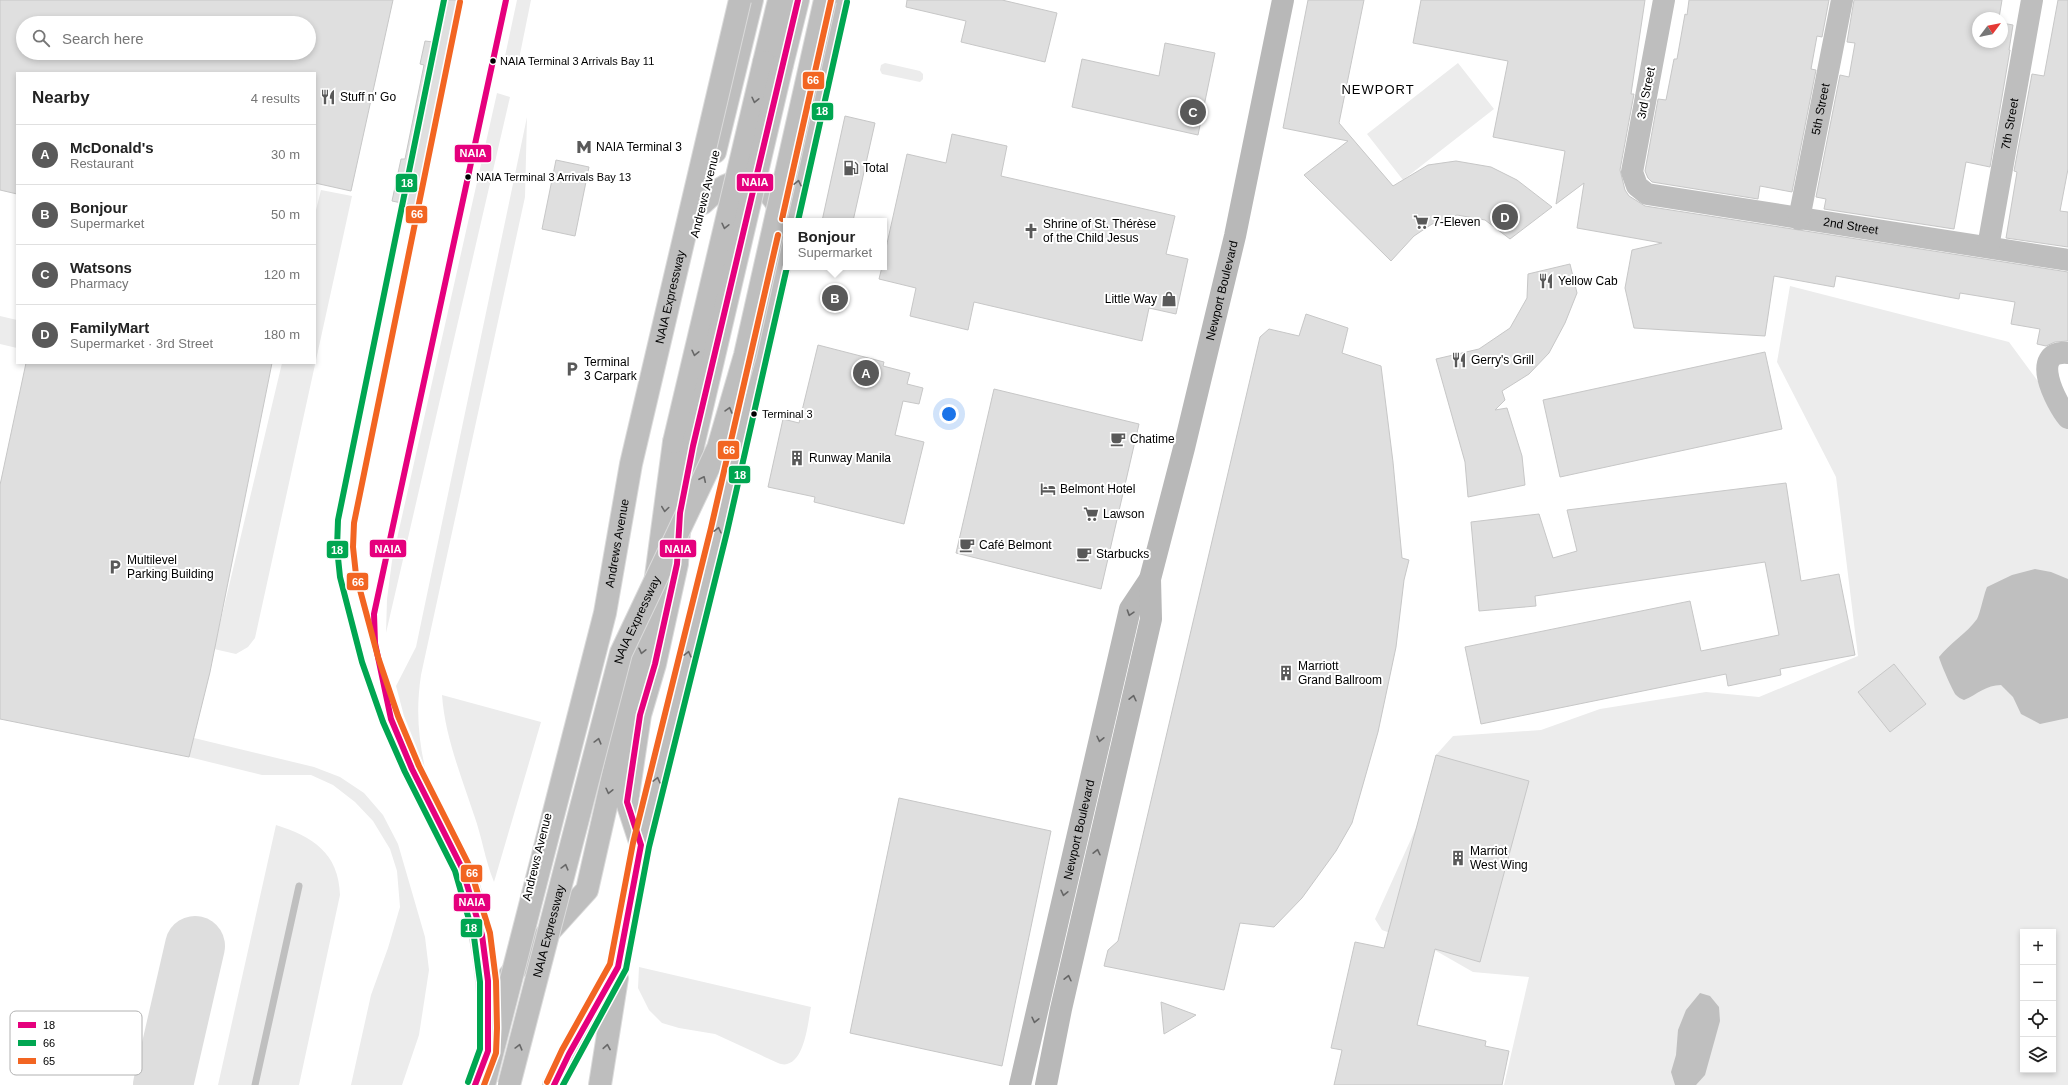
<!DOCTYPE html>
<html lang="en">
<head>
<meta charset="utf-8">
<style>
	body { margin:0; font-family:Arial,sans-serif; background:#f2f2f2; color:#222 }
	.controls { position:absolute; right:12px; bottom:12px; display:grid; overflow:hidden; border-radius:0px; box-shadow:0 2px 6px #0003 }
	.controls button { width:36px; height:36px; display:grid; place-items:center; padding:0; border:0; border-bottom:1px solid #e0e0e0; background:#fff; color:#222; font:20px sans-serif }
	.compass { position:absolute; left:1972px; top:12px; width:36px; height:36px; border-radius:50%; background:#fff; box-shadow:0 2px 6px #0003; rotate:58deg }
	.you { position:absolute; left:949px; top:414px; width:14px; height:14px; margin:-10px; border:3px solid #fff; border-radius:50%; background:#1a73e8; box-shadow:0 0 0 6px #1a73e833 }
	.badge { display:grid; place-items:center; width:26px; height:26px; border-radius:50%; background:#595959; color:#fff; font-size:13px; font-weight:700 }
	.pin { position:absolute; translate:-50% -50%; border:2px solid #fff; box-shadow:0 1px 4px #0006 }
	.popup { position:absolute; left:783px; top:218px; width:104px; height:52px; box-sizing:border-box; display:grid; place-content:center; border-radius:0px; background:#fff; filter:drop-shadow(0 1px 3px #0005); font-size:13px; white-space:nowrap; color:#767676 }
	.popup b { font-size:15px; color:#222 }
	.popup::after { content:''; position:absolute; left:50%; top:100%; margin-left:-8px; border:8px solid transparent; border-top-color:#fff }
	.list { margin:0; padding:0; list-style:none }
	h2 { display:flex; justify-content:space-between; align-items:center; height:52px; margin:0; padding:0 16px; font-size:17px }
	h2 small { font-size:13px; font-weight:400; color:#767676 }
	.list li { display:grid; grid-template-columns:26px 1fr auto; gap:12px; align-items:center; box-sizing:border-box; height:60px; padding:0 16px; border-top:1px solid #e0e0e0 }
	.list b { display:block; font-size:15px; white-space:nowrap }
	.list p { margin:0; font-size:13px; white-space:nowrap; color:#767676 }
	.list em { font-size:13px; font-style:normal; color:#767676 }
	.icon { flex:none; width:22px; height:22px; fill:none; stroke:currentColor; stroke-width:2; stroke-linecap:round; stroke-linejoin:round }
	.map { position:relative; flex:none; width:2068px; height:1085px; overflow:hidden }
	.search { position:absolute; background:#fff; box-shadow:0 2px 6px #0003; left:16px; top:16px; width:300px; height:44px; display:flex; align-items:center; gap:10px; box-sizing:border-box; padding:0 14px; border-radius:22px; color:#767676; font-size:15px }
	.panel { position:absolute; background:#fff; box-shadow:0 2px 6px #0003; left:16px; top:72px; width:300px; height:292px; border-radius:0px }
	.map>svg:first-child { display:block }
</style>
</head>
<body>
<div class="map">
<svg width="2068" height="1085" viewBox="0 0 2068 1085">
	<rect width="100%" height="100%" fill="#fff"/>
	<path fill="#ececec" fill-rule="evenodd" d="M517,0H531L518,64L504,61Z
		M885,63L920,71L923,74V79L920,82L882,74L880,70L881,65Z
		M1458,63L1494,109L1403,180L1367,134Z
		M497,93L510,97L386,633L387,599L392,561Z
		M527,117L525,197L421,675C416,708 418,736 425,768L404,716L396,686L416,647Z
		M321,190L352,196L255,638L248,647L236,654L214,649L282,363H315V214Z
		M1790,286L2009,342L2068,422V1085H1504L1529,977L1473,972L1431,948L1382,930L1375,919L1425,808L1436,755L1453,736L1541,730L1600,709L1706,692L1759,697L1858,656L1836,477L1777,362ZM2023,932H2053V1070H2023Z
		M0,316L17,320V348L0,344Z
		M442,695L541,722L494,882C485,860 482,837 474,815C461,775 445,737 442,695Z
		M194,738L314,767L340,777L364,793L383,815L398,844L425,937L429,970L419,1035L402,1085H351L371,995L388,948L400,907L397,871L390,849L373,821L355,802L333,785L311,775H262L189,757Z
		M276,825C312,836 339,853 340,895L299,1085H218Z
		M639,967L811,1007C808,1022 805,1060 787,1064C785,1065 780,1064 778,1063L715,1034L679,1028L662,1023L649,1010L638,988Z"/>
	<path fill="#bfbfbf" d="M2035,569L2051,572L2068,579V718L2040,724L2021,714L2013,697L2001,685C1986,685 1978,694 1964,700C1961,699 1958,697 1956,695C1953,692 1940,662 1939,657C1950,643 1967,633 1977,619C1980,614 1984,594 1987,587L2012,575Z
		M1700,993L1710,996L1719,1007L1720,1021L1705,1075L1696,1085H1675L1671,1072L1676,1055L1678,1030L1686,1010Z"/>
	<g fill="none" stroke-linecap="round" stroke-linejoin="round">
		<path stroke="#bfbfbf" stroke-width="7" d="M255,1085L299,886"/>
		<path stroke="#dedede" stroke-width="60" d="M163,1085L195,946"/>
	</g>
	<path fill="#dfdfdf" stroke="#c7c7c7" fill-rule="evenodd" d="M0,0H393L351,191L315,183V73H17V194L0,190ZM23,23H309V53H23Z
		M442,0H460L416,206L392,201L401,159H405L424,65L420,64L425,41L433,42Z
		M907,0H1002L1057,13L1045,62L961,42L966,21L906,7Z
		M1308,0H1364L1339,123L1393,186L1428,165L1456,161L1491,167L1517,180L1552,207L1510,239L1485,220L1457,215L1432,224L1414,236L1391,261L1304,175L1348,141L1283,128Z
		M1421,0H1645L1631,94H1634L1620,170L1625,190L1629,196L1645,206L2068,272V341L2055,342L2046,346L2037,344L2040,329L2011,324L2015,302L1960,293L1959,299L1836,276L1834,287L1774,276L1765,336L1634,328L1625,288L1632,250L1662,243L1577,228L1584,183L1556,204L1565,151L1493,137L1508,61L1413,43Z
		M1689,0H1829L1822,37L1817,36L1811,69L1816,70L1792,192L1760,186L1758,199L1652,182L1648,178L1645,171L1658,99L1666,100L1674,59H1677L1685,14L1687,15Z
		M1854,0H2002L1999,18H1978V42H2002V23L2013,25L2009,50H2010L1990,167L1966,162L1954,229L1824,209L1826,199L1816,197L1840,75L1849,77L1855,43L1847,42Z
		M2058,0H2068V169L2060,211L2068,212V247L2006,238L2017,172L2014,171L2032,74L2044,76Z
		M1165,43L1215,53L1198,135L1072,107L1082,59L1159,76Z
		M845,116L875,123L853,221H822Z
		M952,134L1007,146L1001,176L1175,216L1166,254L1188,259L1176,314L1149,308L1142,341L974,302L968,330L910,316L916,288L879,279L882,267H884V257L907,154L946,163Z
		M556,160L589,167L575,236L542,229Z
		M1570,264L1577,293L1565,323L1549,353L1529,374L1502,391L1505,400L1495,410L1507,408L1522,456L1525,485L1468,497L1465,462L1436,359L1479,349L1510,328L1527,298L1528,274Z
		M1306,314L1348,328L1342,353L1381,366L1393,462L1402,558L1409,560L1404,580L1396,647L1378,732L1352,823L1336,851L1302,898L1274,927L1240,923L1224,990L1104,966L1108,950L1118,941L1260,337L1269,329L1299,336Z
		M818,345L884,362L883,366L910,373L907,384L923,388L919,404L903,401L895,435L924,442L904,524L814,502L815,497L768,487L783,419L799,423Z
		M1765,352L1782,429L1560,477L1543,400Z
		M26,363H272L210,672L189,757L0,719V485Z
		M994,389L1139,424L1101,589L956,553Z
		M1786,483L1801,581L1839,574L1855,655L1780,669L1781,675L1728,686L1726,674L1481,724L1465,647L1690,601L1701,651L1779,635L1765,562L1535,596L1536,606L1479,611L1471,522L1539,514L1553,558L1577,551L1567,510Z
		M1894,664L1926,704L1890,732L1858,692Z
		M1436,755L1529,781L1480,962L1435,949L1417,1025L1486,1041L1485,1046L1509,1051L1502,1085H1334L1342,1050L1331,1048L1355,942L1384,948Z
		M899,798L1051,831L1002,1066L850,1033Z
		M1161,1002L1196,1015L1164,1034Z"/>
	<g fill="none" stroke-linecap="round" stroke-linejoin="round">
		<g stroke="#dbdbdb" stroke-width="24">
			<path id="primary" d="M715,152L752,0
				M703,203C720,186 745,170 767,191C775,199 780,209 786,218
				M790,221L839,0
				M462,868C483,927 492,986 488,1049
				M554,1085L569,1054L618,967L641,845L719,530L786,237
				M600,1085L617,978"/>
		</g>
		<g stroke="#dbdbdb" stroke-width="24">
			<path id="highway" d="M764,62L779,0
				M782,65L798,0
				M641,845L627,802L640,715L655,664L677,564L680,513L693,446
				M509,976L587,890L653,599L674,442"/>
		</g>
		<g stroke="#bebebe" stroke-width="22">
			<path id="s1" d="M1664,0L1632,172L1637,186L1647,194L2068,260"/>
			<path id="s2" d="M1799,219L1842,0"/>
			<path id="s3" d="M1988,247L2032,0"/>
			<path d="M2068,353C2028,350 2056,403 2068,418"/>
		</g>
		<g stroke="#b8b8b8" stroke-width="22">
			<path id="s4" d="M1020,1085L1130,609L1150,579"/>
			<path id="s5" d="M1046,1085L1061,1009L1151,619L1150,579L1184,448L1235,236L1283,0"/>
		</g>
		<use href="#primary" stroke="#bebebe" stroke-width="22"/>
		<use href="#highway" stroke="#bebebe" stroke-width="22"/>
		<g stroke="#dbdbdb" stroke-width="24" stroke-linecap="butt">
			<g id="highway-bridge">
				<path d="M674,442L764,62"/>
				<path d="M693,446L782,65"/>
				<path id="s6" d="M484,1085L605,613L631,464L740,0"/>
				<path id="s7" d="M509,1085L621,653L718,448L745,355L825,0"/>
			</g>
		</g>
		<use href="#highway-bridge" stroke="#bebebe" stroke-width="22"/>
		<g stroke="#fff" stroke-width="9">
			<path id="bus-1" d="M475,1085L488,1051V981L482,935L462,868L412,769L391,719L375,643L374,614L506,0
				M554,1085L569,1054L618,967L641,845L627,802L640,715L655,664L677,564L680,513L693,446L798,0"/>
		</g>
		<g stroke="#fff" stroke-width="9">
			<path id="bus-2" d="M444,0L338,520L337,548L340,577L362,662L383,722L405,772L455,871L474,937L480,982V1049L468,1082
				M798,221L847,2
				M563,1085L626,969L649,847L727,532L787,267"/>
		</g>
		<g stroke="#fff" stroke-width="9">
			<path id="bus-3" d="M460,2L354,523L353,547L356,575L378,657L398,716L419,766L469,865L490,933L496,981L497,1028L496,1053L484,1085
				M782,219L831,0
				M547,1082L562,1050L610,964L633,843L711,528L778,235"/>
		</g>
		<use href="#bus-1" stroke="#e5007d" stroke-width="6"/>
		<use href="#bus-2" stroke="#00a651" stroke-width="6"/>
		<use href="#bus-3" stroke="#f26522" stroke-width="6"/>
	</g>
	<defs><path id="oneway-chevron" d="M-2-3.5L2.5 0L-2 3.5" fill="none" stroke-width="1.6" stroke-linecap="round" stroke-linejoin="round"/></defs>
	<g stroke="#686868">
		<use href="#oneway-chevron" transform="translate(755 100) rotate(103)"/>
		<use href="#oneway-chevron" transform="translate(798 183) rotate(-78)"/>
		<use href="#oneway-chevron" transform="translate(725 226) rotate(103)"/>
		<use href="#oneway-chevron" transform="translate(695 353) rotate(103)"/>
		<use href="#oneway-chevron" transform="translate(729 410) rotate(-74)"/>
		<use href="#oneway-chevron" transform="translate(703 479) rotate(-65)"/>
		<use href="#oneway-chevron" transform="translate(665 509) rotate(98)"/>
		<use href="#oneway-chevron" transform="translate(718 530) rotate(-77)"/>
		<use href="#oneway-chevron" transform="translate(642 651) rotate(103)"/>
		<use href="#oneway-chevron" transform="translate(688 654) rotate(-76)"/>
		<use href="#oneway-chevron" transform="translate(598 741) rotate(-75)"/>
		<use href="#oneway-chevron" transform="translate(657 780) rotate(-76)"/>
		<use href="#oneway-chevron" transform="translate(609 791) rotate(103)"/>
		<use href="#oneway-chevron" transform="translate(565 867) rotate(-75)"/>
		<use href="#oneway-chevron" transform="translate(519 1047) rotate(-75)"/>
		<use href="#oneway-chevron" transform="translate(607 1047) rotate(-80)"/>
	</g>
	<g stroke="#656565">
		<use href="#oneway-chevron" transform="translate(1130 613) rotate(108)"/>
		<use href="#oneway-chevron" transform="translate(1133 698) rotate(-77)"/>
		<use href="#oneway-chevron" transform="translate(1100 739) rotate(103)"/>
		<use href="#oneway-chevron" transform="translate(1097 852) rotate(-77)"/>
		<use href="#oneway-chevron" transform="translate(1064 893) rotate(103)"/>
		<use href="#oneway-chevron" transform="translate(1068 978) rotate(-77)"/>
		<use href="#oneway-chevron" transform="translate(1035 1020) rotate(103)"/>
	</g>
	<defs>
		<g id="restaurant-bare" transform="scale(1.2)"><path d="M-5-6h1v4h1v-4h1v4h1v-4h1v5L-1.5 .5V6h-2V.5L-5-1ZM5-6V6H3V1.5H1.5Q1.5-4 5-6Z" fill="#595959" stroke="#fff" stroke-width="2.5" paint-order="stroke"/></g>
		<g id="metro-bare" transform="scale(1.2)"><path d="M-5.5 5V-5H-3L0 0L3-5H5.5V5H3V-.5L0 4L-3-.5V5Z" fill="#595959" stroke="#fff" stroke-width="2.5" paint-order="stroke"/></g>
		<g id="fuel-bare" transform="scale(1.2)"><path d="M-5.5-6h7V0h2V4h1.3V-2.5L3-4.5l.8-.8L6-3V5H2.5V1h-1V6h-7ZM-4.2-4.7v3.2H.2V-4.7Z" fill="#595959" stroke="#fff" stroke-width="2.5" paint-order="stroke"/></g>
		<g id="supermarket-bare" transform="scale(1.2)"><path d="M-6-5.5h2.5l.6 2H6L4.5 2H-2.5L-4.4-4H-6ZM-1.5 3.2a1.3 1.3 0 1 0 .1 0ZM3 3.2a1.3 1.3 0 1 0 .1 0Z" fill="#595959" stroke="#fff" stroke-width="2.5" paint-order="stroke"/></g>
		<g id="church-bare" transform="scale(1.2)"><path d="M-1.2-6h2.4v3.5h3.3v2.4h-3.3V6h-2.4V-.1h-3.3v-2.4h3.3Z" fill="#595959" stroke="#fff" stroke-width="2.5" paint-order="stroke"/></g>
		<g id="shop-bare" transform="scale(1.2)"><path d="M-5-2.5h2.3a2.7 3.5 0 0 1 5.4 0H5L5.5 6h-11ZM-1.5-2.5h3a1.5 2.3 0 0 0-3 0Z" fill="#595959" stroke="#fff" stroke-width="2.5" paint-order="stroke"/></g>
		<g id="parking-bare" transform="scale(1.2)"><path d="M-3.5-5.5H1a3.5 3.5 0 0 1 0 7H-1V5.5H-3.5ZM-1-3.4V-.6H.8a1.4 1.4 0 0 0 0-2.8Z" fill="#595959" stroke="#fff" stroke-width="2.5" paint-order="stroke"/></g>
		<g id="cafe-bare" transform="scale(1.2)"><path d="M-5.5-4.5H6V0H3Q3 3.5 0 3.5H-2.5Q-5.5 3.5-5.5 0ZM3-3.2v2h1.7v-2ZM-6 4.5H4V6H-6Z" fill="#595959" stroke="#fff" stroke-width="2.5" paint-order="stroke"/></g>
		<g id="building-bare" transform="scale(1.2)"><path d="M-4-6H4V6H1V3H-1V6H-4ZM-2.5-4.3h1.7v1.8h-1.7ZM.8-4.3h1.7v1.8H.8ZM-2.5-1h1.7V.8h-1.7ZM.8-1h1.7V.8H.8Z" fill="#595959" stroke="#fff" stroke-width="2.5" paint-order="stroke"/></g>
		<g id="hotel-bare" transform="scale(1.2)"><path d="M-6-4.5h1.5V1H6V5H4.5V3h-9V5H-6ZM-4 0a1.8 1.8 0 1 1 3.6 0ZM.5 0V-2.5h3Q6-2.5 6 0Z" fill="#595959" stroke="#fff" stroke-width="2.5" paint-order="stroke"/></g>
	</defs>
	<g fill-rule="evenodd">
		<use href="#restaurant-bare" x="328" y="97"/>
		<use href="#metro-bare" x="584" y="147"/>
		<use href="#fuel-bare" x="851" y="168"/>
		<use href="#supermarket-bare" x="1421" y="222"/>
		<use href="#church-bare" x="1031" y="231"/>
		<use href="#restaurant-bare" x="1546" y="281"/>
		<use href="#shop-bare" x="1169" y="299"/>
		<use href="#restaurant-bare" x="1459" y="360"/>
		<use href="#parking-bare" x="572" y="369"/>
		<use href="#cafe-bare" x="1118" y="439"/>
		<use href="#building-bare" x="797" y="458"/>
		<use href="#hotel-bare" x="1048" y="489"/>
		<use href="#supermarket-bare" x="1091" y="514"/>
		<use href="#cafe-bare" x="967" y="545"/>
		<use href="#cafe-bare" x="1084" y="554"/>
		<use href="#parking-bare" x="115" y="567"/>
		<use href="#building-bare" x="1286" y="673"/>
		<use href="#building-bare" x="1458" y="858"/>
	</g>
	<g fill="#000" stroke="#fff" stroke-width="1.5">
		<circle cx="493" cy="61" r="3.5"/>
		<circle cx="468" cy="177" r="3.5"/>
		<circle cx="754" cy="414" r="3.5"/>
	</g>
	<g text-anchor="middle" stroke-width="4" stroke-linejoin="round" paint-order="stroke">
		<g font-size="11" fill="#000" stroke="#fff" text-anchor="start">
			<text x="500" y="65">NAIA Terminal 3 Arrivals Bay 11</text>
			<text x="476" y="181">NAIA Terminal 3 Arrivals Bay 13</text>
			<text x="762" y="418">Terminal 3</text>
		</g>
		<g font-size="12" fill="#000" stroke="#fff">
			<text transform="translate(1646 93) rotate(-79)" y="4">3rd Street</text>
			<text dy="4" stroke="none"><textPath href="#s2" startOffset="112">5th Street</textPath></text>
			<text dy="4" stroke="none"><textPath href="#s3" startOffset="125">7th Street</textPath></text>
			<text transform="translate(705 194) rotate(-76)" y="4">Andrews Avenue</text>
			<text dy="4" stroke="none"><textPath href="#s1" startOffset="409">2nd Street</textPath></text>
			<text dy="4" stroke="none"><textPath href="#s5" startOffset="815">Newport Boulevard</textPath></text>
			<text dy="4" stroke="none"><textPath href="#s6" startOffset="810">NAIA Expressway</textPath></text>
			<text dy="4" stroke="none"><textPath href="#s6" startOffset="558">Andrews Avenue</textPath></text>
			<text dy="4" stroke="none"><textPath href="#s7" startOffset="483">NAIA Expressway</textPath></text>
			<text dy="4" stroke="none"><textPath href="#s4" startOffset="262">Newport Boulevard</textPath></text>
			<text transform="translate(537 857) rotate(-76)" y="4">Andrews Avenue</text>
			<text dy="4" stroke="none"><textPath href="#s7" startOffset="159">NAIA Expressway</textPath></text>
		</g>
		<g font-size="12" fill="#000" stroke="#fff" text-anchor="start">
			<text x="340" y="101">Stuff n' Go</text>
			<text x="596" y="151">NAIA Terminal 3</text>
			<text x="863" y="172">Total</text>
			<text x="1433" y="226">7-Eleven</text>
			<text x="1043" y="228">Shrine of St. Thérèse<tspan x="1043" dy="14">of the Child Jesus</tspan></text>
			<text x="1558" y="285">Yellow Cab</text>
			<text x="1157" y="303" text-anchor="end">Little Way</text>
			<text x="1471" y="364">Gerry's Grill</text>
			<text x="584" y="366">Terminal<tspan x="584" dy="14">3 Carpark</tspan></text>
			<text x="1130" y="443">Chatime</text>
			<text x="809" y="462">Runway Manila</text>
			<text x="1060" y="493">Belmont Hotel</text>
			<text x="1103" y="518">Lawson</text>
			<text x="979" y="549">Café Belmont</text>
			<text x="1096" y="558">Starbucks</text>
			<text x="127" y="564">Multilevel<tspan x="127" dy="14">Parking Building</tspan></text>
			<text x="1298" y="670">Marriott<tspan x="1298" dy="14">Grand Ballroom</tspan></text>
			<text x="1470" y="855">Marriot<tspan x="1470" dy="14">West Wing</tspan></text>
		</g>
		<g font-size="13" letter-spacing="1" fill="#000" stroke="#fff">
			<text x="1378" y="94">NEWPORT</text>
		</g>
	</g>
	<rect x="10" y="1011" width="132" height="64" rx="6" fill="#fff" stroke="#b2b2b2" stroke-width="1"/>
	<rect x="18" y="1022" width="18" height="6" fill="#e5007d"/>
	<rect x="18" y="1040" width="18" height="6" fill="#00a651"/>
	<rect x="18" y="1058" width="18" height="6" fill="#f26522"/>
	<g font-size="11" fill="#000">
		<text x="43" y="1029">18</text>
		<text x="43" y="1047">66</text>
		<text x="43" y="1065">65</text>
	</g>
	<g stroke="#fff" stroke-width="1.5">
		<rect x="802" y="71" width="23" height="19" rx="4" fill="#f26522"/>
		<rect x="811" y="102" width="23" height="19" rx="4" fill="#00a651"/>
		<rect x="454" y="144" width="38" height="19" rx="4" fill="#e5007d"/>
		<rect x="736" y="173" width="38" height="19" rx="4" fill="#e5007d"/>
		<rect x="395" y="173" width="23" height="20" rx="4" fill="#00a651"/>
		<rect x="405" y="205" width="23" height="19" rx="4" fill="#f26522"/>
		<rect x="717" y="440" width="23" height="20" rx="4" fill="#f26522"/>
		<rect x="728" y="465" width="23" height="19" rx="4" fill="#00a651"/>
		<rect x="369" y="539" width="38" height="19" rx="4" fill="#e5007d"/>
		<rect x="659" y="539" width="38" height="19" rx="4" fill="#e5007d"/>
		<rect x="326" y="540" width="23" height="19" rx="4" fill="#00a651"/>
		<rect x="346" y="572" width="23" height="19" rx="4" fill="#f26522"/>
		<rect x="460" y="864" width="23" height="19" rx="4" fill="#f26522"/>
		<rect x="453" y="893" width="38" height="19" rx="4" fill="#e5007d"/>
		<rect x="460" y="918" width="23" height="20" rx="4" fill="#00a651"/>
	</g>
	<g font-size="11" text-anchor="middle" font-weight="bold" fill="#fff">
		<text x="813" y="84">66</text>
		<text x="822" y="115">18</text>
		<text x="473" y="157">NAIA</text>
		<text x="755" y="186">NAIA</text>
		<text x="407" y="187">18</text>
		<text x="417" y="218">66</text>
		<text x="729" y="454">66</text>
		<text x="740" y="479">18</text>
		<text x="388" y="553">NAIA</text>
		<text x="678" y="553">NAIA</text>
		<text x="337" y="554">18</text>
		<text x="358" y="586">66</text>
		<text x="472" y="877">66</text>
		<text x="472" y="906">NAIA</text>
		<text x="471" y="932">18</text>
	</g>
</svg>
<div class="controls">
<button>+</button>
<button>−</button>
<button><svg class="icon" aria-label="locate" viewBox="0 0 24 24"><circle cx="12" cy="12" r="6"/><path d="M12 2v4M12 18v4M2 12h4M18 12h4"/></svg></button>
<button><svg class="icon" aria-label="layers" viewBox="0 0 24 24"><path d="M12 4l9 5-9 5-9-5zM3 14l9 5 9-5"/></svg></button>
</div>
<svg class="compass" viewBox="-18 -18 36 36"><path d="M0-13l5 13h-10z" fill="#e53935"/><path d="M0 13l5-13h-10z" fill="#767676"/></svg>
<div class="you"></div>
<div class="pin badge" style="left:866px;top:373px">A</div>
<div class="pin badge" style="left:835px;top:298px">B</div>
<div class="popup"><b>Bonjour</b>Supermarket</div>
<div class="pin badge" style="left:1193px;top:112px">C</div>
<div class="pin badge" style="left:1505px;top:217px">D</div>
<div class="search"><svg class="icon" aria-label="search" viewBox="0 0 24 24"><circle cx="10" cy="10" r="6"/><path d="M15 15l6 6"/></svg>Search here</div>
<section class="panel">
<h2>Nearby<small>4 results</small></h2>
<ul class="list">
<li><span class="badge">A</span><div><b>McDonald's</b><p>Restaurant</p></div><em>30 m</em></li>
<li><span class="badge">B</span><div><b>Bonjour</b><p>Supermarket</p></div><em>50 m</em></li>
<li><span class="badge">C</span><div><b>Watsons</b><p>Pharmacy</p></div><em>120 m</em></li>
<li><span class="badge">D</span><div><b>FamilyMart</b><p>Supermarket · 3rd Street</p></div><em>180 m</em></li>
</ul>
</section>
</div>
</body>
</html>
